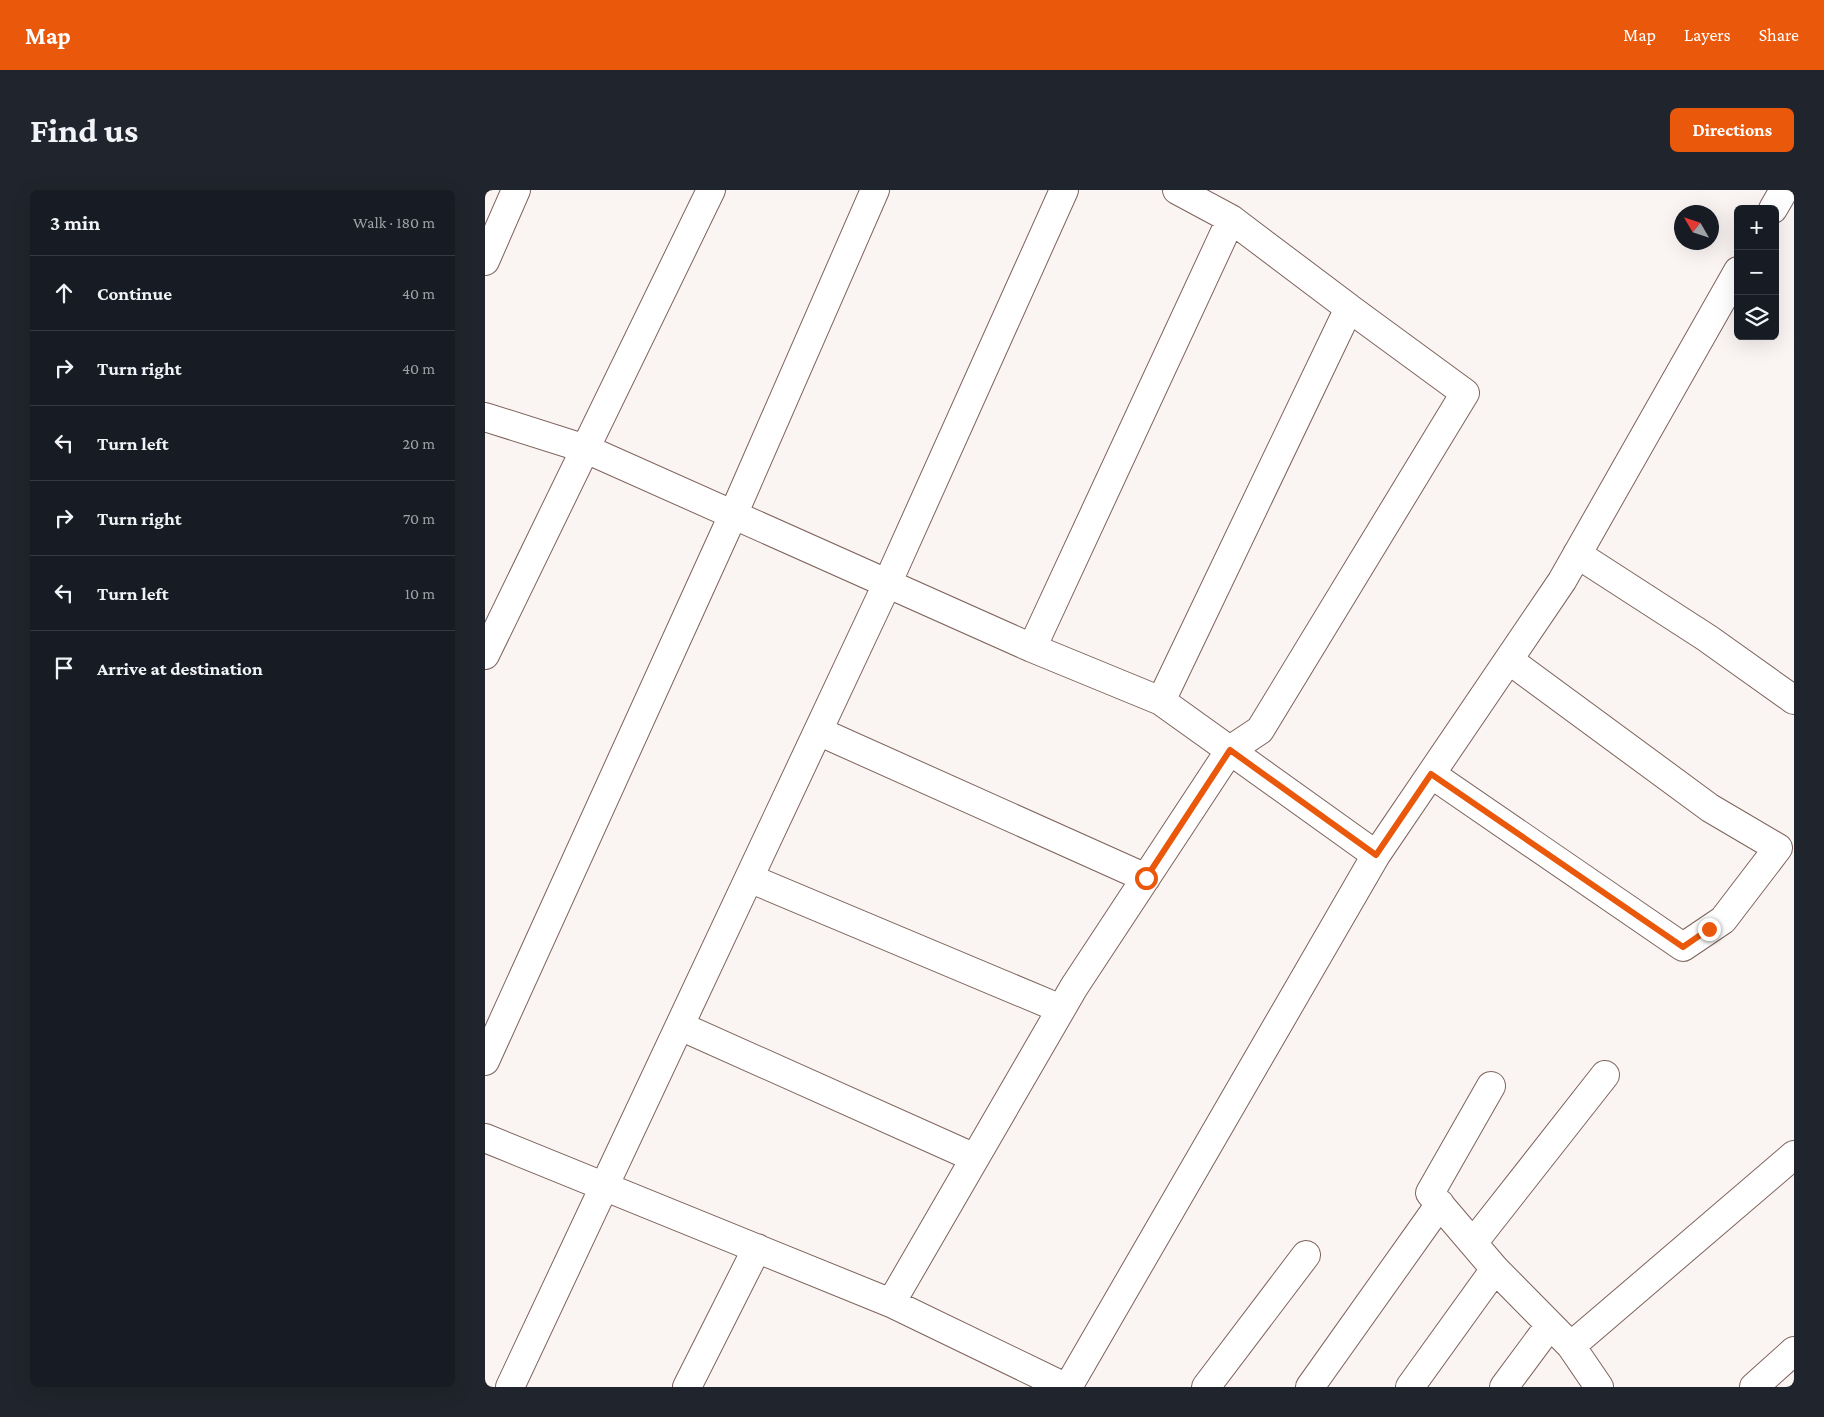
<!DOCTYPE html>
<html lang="en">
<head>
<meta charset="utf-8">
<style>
	body { margin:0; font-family:"Crimson Pro",serif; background:#20242c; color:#f1f3f6 }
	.controls { position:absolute; right:15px; top:15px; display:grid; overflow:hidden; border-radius:8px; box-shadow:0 5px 20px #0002 }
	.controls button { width:45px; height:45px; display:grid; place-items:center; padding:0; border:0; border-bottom:1px solid #363941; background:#171b24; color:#f1f3f6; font:25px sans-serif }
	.compass { position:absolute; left:1189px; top:15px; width:45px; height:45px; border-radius:50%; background:#171b24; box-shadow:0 5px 20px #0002; rotate:309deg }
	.stop { position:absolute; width:15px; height:15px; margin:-11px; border:4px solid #ea580c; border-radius:50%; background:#fff }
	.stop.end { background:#ea580c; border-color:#fff; box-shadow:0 1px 5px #0008 }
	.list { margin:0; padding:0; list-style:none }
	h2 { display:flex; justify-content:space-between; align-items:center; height:65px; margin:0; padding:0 20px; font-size:21px }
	h2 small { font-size:16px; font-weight:400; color:#9ea1a6 }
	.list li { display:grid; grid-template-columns:32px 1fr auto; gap:15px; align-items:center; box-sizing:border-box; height:75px; padding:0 20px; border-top:1px solid #363941 }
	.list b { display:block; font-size:19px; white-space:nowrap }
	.list em { font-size:16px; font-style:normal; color:#9ea1a6 }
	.icon { flex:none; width:28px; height:28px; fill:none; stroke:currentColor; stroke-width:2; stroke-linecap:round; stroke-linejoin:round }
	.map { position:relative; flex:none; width:1309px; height:1197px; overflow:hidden; border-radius:8px }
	header { display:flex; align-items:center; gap:30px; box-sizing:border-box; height:70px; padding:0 25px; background:#ea580c; color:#fff }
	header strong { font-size:24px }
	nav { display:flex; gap:28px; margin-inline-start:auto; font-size:18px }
	.intro { display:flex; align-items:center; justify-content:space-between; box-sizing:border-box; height:120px; padding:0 30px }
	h1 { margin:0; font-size:35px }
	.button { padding:12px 22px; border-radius:8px; background:#ea580c; color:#fff; font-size:18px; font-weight:700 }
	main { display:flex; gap:30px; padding:0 30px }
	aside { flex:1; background:#171b24; border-radius:8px; box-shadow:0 5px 20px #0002 }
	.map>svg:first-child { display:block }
</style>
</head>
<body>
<header>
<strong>Map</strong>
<nav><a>Map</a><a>Layers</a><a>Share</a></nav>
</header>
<div class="intro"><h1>Find us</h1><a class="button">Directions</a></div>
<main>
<aside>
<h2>3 min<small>Walk · 180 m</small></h2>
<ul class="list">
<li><svg class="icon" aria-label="ahead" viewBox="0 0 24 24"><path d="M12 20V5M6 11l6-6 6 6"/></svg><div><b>Continue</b></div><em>40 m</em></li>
<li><svg class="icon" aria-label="right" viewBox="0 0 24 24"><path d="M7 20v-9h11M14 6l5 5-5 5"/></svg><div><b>Turn right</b></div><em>40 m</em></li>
<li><svg class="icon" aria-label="left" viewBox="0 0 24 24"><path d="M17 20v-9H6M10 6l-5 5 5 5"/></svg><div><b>Turn left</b></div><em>20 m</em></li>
<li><svg class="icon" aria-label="right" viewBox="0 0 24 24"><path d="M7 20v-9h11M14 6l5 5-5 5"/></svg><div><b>Turn right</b></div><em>70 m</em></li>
<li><svg class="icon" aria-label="left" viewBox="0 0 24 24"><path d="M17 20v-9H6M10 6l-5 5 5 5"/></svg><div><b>Turn left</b></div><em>10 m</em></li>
<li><svg class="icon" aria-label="arrive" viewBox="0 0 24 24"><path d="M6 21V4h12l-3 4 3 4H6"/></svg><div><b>Arrive at destination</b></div></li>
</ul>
</aside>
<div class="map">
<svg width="1309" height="1197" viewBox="0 0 1309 1197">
	<rect width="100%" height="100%" fill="#faf4f2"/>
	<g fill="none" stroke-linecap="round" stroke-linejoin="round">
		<g stroke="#7e635c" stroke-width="30">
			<path id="minor" d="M1288,19L1299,0
				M0,71L31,0
				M0,227L101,259L547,458L676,511L891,665L1077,391L1253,81
				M1092,364L1222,448L1309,510
				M547,458L746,29L692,0
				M0,465L226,0
				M676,511L864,118L746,29
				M333,541L661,688
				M946,584L1198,757L1238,730L1293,658L1225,618L1024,470
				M264,688L576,819
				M195,836L490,968
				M0,871L248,325L390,0
				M1006,896L945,1003L1010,1079L1086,1156L1114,1197
				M0,948L406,1113L589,797L745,560L775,540L980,203L864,118
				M988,1053L1120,885
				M406,1113L580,1197
				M1086,1156L1309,965
				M25,1197L402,394L579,0
				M202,1197L272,1058
				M583,1197L891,665
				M721,1197L821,1065
				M825,1197L955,1014
				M925,1197L1010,1079
				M1019,1197L1065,1135
				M1269,1197L1309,1161"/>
		</g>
		<use href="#minor" stroke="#fff" stroke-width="28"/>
	</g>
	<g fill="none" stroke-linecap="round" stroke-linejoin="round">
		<path stroke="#ea580c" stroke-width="6" d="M661,688L745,560L891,665L946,584L1198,757L1224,739"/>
	</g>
</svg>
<div class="controls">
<button>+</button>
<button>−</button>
<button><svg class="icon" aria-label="layers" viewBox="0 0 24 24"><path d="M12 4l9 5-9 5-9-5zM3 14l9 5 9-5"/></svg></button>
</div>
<svg class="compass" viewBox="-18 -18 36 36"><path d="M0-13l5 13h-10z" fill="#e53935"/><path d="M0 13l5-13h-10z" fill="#9ea1a6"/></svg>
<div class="stop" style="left:661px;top:688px"></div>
<div class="stop end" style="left:1224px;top:739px"></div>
</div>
</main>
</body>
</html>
